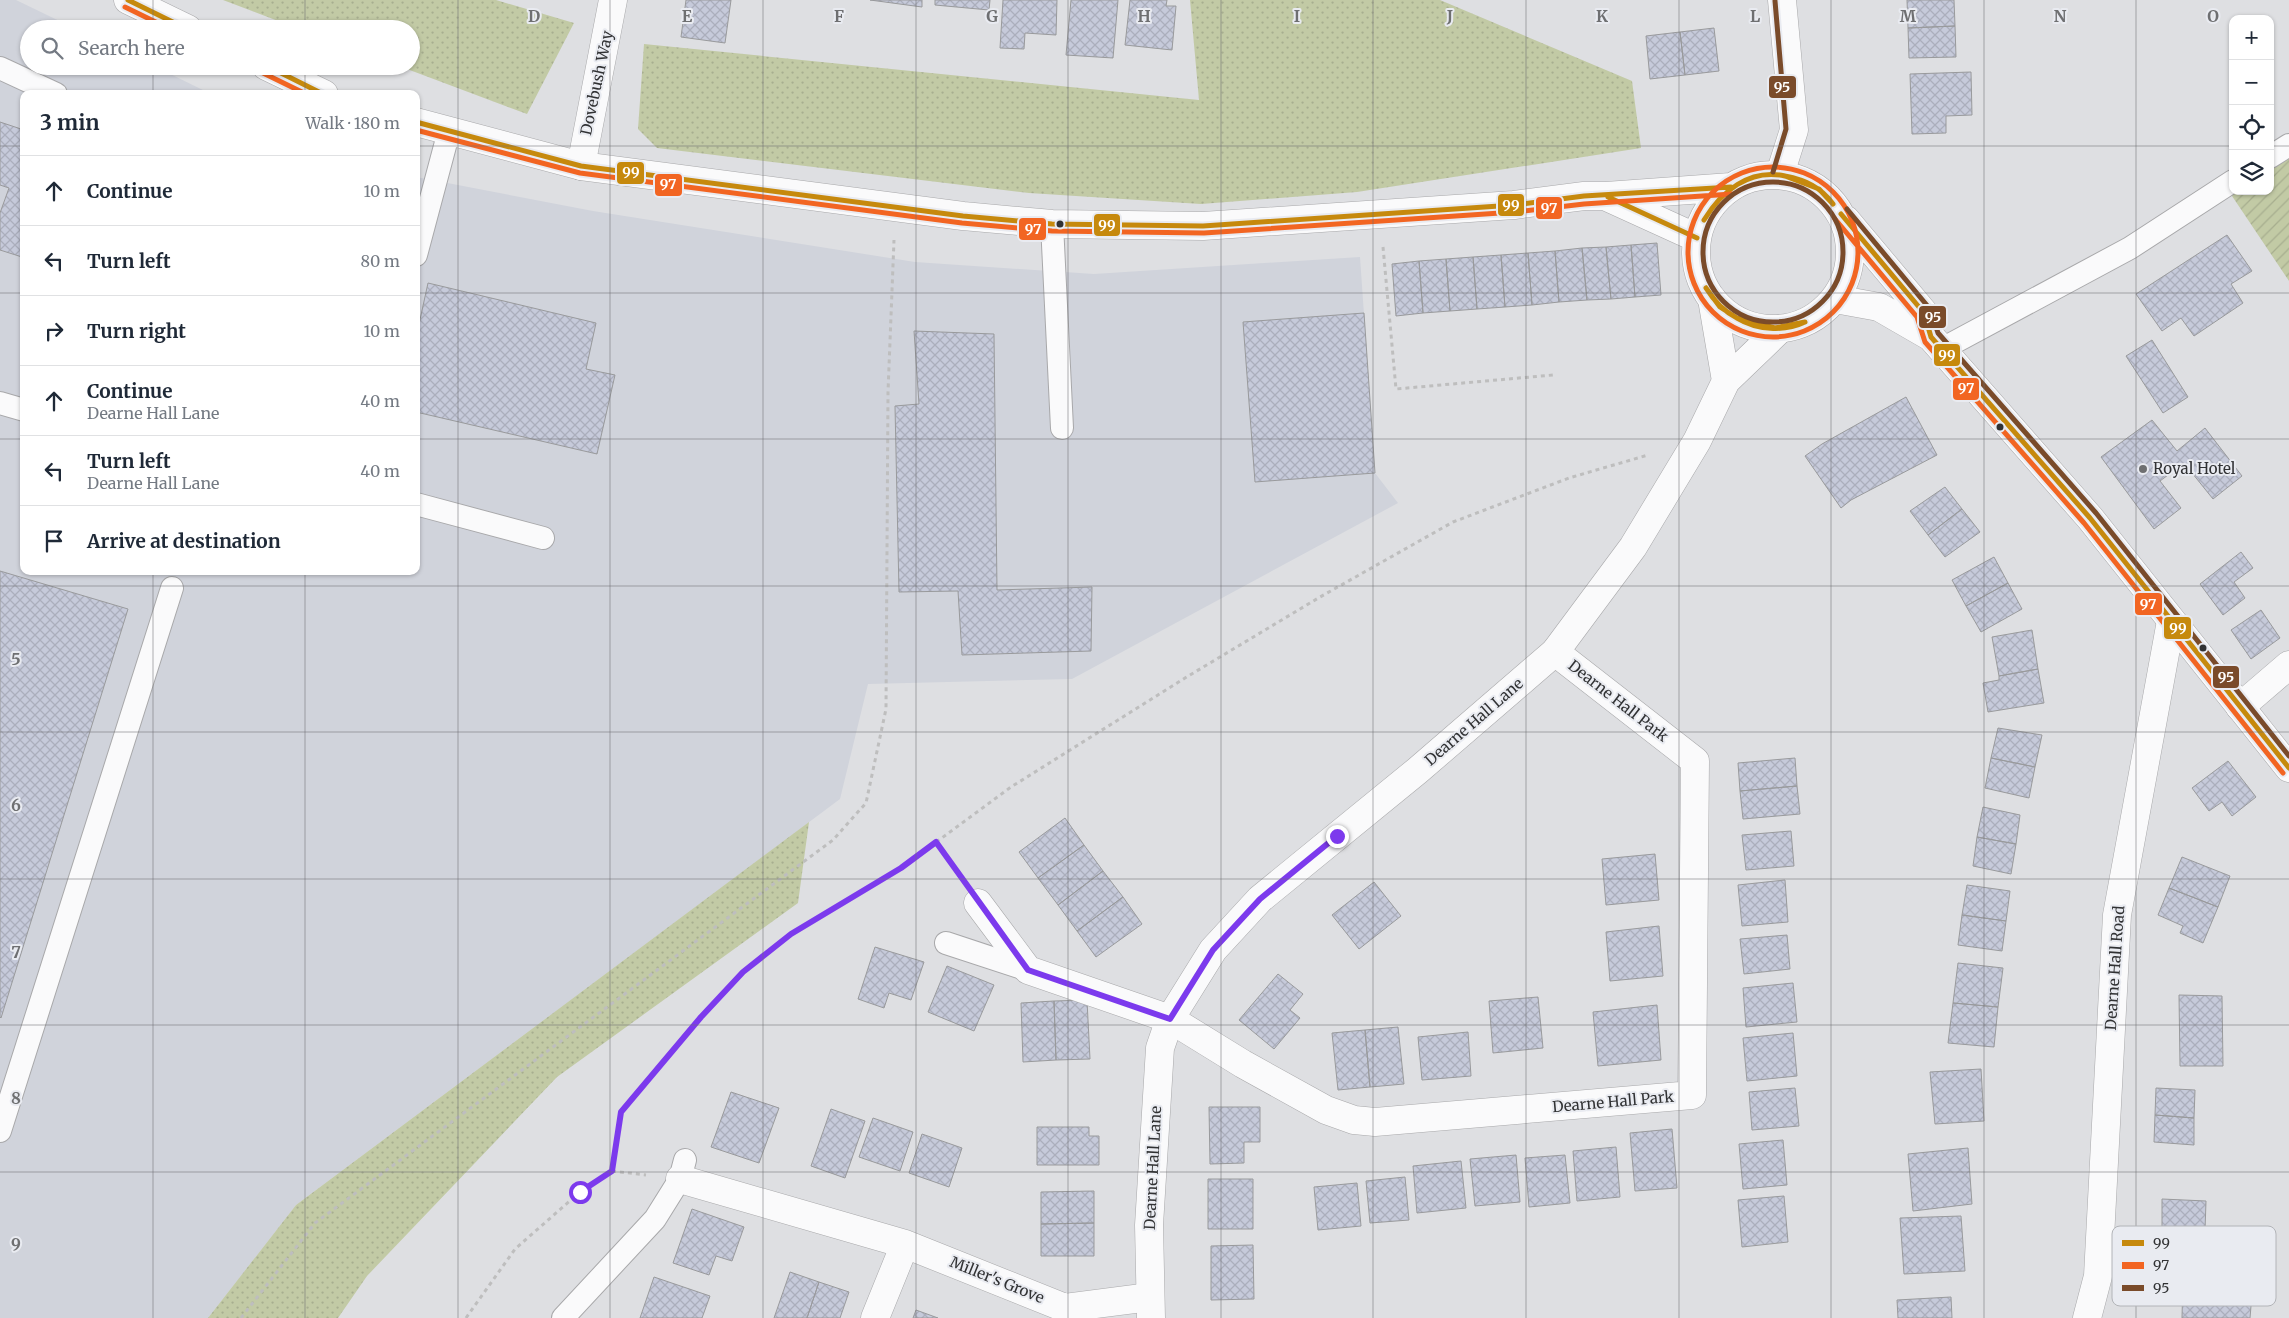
<!DOCTYPE html>
<html lang="en">
<head>
<meta charset="utf-8">
<style>
	body { margin:0; font-family:Merriweather,serif; background:#f2f2f3; color:#1f2937 }
	.controls { position:absolute; right:15px; top:15px; display:grid; overflow:hidden; border-radius:10px; box-shadow:0 1px 4px #0004 }
	.controls button { width:45px; height:45px; display:grid; place-items:center; padding:0; border:0; border-bottom:1px solid #e0e1e3; background:#fff; color:#1f2937; font:25px sans-serif }
	.stop { position:absolute; width:15px; height:15px; margin:-11px; border:4px solid #7c3aed; border-radius:50%; background:#fff }
	.stop.end { background:#7c3aed; border-color:#fff; box-shadow:0 1px 5px #0008 }
	.list { margin:0; padding:0; list-style:none }
	h2 { display:flex; justify-content:space-between; align-items:center; height:65px; margin:0; padding:0 20px; font-size:21px }
	h2 small { font-size:16px; font-weight:400; color:#747a83 }
	.list li { display:grid; grid-template-columns:32px 1fr auto; gap:15px; align-items:center; box-sizing:border-box; height:70px; padding:0 20px; border-top:1px solid #e0e1e3 }
	.list b { display:block; font-size:19px; white-space:nowrap }
	.list p { margin:0; font-size:16px; white-space:nowrap; color:#747a83 }
	.list em { font-size:16px; font-style:normal; color:#747a83 }
	.icon { flex:none; width:28px; height:28px; fill:none; stroke:currentColor; stroke-width:2; stroke-linecap:round; stroke-linejoin:round }
	.map { position:relative; flex:none; width:2289px; height:1318px; overflow:hidden }
	.search { position:absolute; background:#fff; box-shadow:0 1px 4px #0004; left:20px; top:20px; width:400px; height:55px; display:flex; align-items:center; gap:12px; box-sizing:border-box; padding:0 18px; border-radius:28px; color:#747a83; font-size:19px }
	.panel { position:absolute; background:#fff; box-shadow:0 1px 4px #0004; left:20px; top:90px; width:400px; height:485px; border-radius:10px }
	.map>svg:first-child { display:block }
</style>
</head>
<body>
<div class="map">
<svg width="2289" height="1318" viewBox="0 0 2289 1318">
	<defs>
		<pattern id="grass-dots" width="8" height="8" patternUnits="userSpaceOnUse" patternTransform="scale(1.25)"><rect width="8" height="8" fill="#c2caa5"/><path d="M2 2h.1M6 6h.1" fill="none" stroke="#a7ae8f" stroke-width="1.8" stroke-linecap="round"/></pattern>
		<pattern id="garden-furrows" width="10" height="10" patternUnits="userSpaceOnUse" patternTransform="scale(1.25)"><rect width="10" height="10" fill="#c2caa5"/><path d="M-1 1l2-2M0 10L10 0M9 11l2-2" fill="none" stroke="#a7ae8f"/></pattern>
		<pattern id="building-cross-hatch" width="8" height="8" patternUnits="userSpaceOnUse" patternTransform="scale(1.25)"><rect width="8" height="8" fill="#c6cada"/><path d="M0 0l8 8M0 8l8-8" fill="none" stroke="#abaebc"/></pattern>
	</defs>
	<rect width="100%" height="100%" fill="#dedfe2"/>
	<path fill="#d0d3db" d="M0,0H16L76,29H29V66H154L211,94H24V571H416V177L593,211L915,262L1094,274L1360,257L1375,473L1398,503L1072,679L868,684L840,799L296,1205L208,1318H0Z"/>
	<path fill="url(#grass-dots)" d="M223,0H496L574,23L527,114L399,66H411V29H299Z
		M1190,0H1440L1632,81L1641,148L1357,192L1201,204L1029,193L657,148L638,129L644,44L1199,100Z
		M809,822L798,903L557,1077L367,1276L338,1318H208L296,1205Z"/>
	<path fill="url(#garden-furrows)" d="M2289,156V281L2230,193L2270,191V168Z"/>
	<path fill="url(#building-cross-hatch)" stroke="#999a9c" d="M686,0H731L725,43L681,37Z
		M870,0H922V7Z
		M935,0H990L989,10L935,5Z
		M1003,0H1057L1056,35L1025,33L1024,49L1000,48Z
		M1071,0H1118L1113,58L1066,55Z
		M1130,0H1167L1166,6H1176L1172,50L1125,45Z
		M1907,0H1954L1955,26L1908,28Z
		M1955,26L1956,57L1909,58L1908,28Z
		M1714,28L1719,71L1685,75L1680,32Z
		M1680,32L1685,75L1650,79L1646,36Z
		M1971,72L1972,115L1946,116V133L1912,134L1910,74Z
		M0,122L24,130V250L22,257L0,250V213L9,188L0,185Z
		M2227,235L2252,271L2231,284L2243,303L2194,336L2181,318L2162,331L2136,294Z
		M1657,243L1661,295L1635,297L1631,245Z
		M1631,245L1635,297L1611,299L1606,247Z
		M1606,247L1611,299L1587,300L1582,248Z
		M1582,248L1587,300L1559,302L1555,251Z
		M1555,251L1559,302L1532,305L1528,253Z
		M1528,253L1532,305L1505,307L1501,255Z
		M1501,255L1505,307L1477,309L1473,257Z
		M1473,257L1477,309L1450,311L1446,259Z
		M1446,259L1450,311L1423,313L1419,261Z
		M1419,261L1423,313L1396,316L1392,264Z
		M428,283L596,323L586,369L615,375L597,454L416,412V338Z
		M1364,313L1375,473L1255,482L1243,322Z
		M914,331L994,334L997,590L1092,587L1091,651L962,655L958,591L899,592L895,406L919,404Z
		M2152,340L2188,397L2163,413L2126,356Z
		M1906,397L1937,455L1851,500L1841,508L1805,456L1822,444Z
		M2152,420L2177,451L2205,428L2242,476L2213,499L2184,463L2160,481L2181,508L2154,529L2101,457Z
		M1945,487L1962,509L1928,535L1910,511Z
		M1962,509L1980,532L1945,557L1928,535Z
		M2241,552L2253,568L2234,582L2245,598L2223,615L2200,584Z
		M1994,557L2008,583L1966,606L1952,580Z
		M0,571L128,609L1,1018L0,1017Z
		M2008,583L2022,609L1981,632L1966,606Z
		M2261,610L2280,638L2251,659L2231,630Z
		M2032,630L2038,669L1999,676L1992,637Z
		M2038,669L2044,703L1988,712L1983,683L1999,680V676Z
		M1998,728L2042,735L2035,767L1991,758Z
		M1795,758L1797,786L1740,791L1738,763Z
		M1991,758L2035,767L2029,798L1985,788Z
		M2228,761L2256,797L2232,816L2222,802L2209,811L2192,788Z
		M1797,786L1800,814L1743,819L1740,791Z
		M1983,807L2020,815L2016,844L1977,837Z
		M1065,818L1084,845L1038,878L1019,852Z
		M1791,831L1794,866L1746,870L1742,835Z
		M1977,837L2016,844L2011,874L1973,866Z
		M1084,845L1103,871L1058,905L1038,878Z
		M1655,854L1659,900L1606,905L1602,859Z
		M2182,857L2230,876L2218,907L2169,888Z
		M1103,871L1123,897L1077,931L1058,905Z
		M1785,880L1788,922L1742,926L1738,885Z
		M1374,882L1401,916L1359,949L1332,915Z
		M1967,885L2010,891L2006,921L1962,915Z
		M2169,888L2218,907L2203,943L2180,933L2183,926L2158,915Z
		M1123,897L1142,924L1096,957L1077,931Z
		M1962,915L2006,921L2002,951L1958,945Z
		M1659,926L1663,976L1610,981L1606,932Z
		M1787,935L1790,969L1744,974L1740,939Z
		M875,947L924,962L911,1000L889,993L884,1008L858,999Z
		M1958,963L2003,968L1998,1007L1953,1003Z
		M947,966L994,985L974,1031L928,1012Z
		M1278,974L1303,994L1290,1010L1300,1018L1274,1049L1239,1020Z
		M1793,983L1797,1022L1746,1027L1743,988Z
		M2179,995L2222,996L2223,1066H2180Z
		M1538,997L1543,1048L1493,1053L1489,1001Z
		M1087,1000L1090,1059L1056,1060L1054,1001Z
		M1054,1001L1056,1060L1023,1062L1021,1003Z
		M1953,1003L1998,1007L1994,1047L1948,1043Z
		M1657,1005L1661,1060L1598,1066L1593,1012Z
		M1398,1027L1404,1084L1370,1087L1365,1030Z
		M1365,1030L1370,1087L1338,1090L1332,1033Z
		M1468,1032L1471,1076L1422,1080L1418,1037Z
		M1793,1033L1797,1076L1747,1081L1743,1038Z
		M1981,1069L1984,1121L1935,1124L1930,1072Z
		M1795,1088L1799,1126L1752,1130L1749,1092Z
		M2156,1088L2195,1090L2194,1118L2155,1115Z
		M731,1092L779,1108L759,1163L711,1147Z
		M1209,1107H1260V1142H1244V1163L1210,1164Z
		M831,1109L865,1121L845,1178L811,1166Z
		M2155,1115L2194,1118V1145L2154,1142Z
		M873,1118L913,1132L900,1171L859,1157Z
		M1037,1127H1089V1136H1099V1165H1037Z
		M1672,1129L1677,1188L1635,1191L1630,1133Z
		M922,1134L962,1148L949,1187L909,1173Z
		M1783,1140L1787,1185L1743,1189L1739,1144Z
		M1616,1147L1620,1197L1577,1201L1573,1151Z
		M1968,1148L1972,1204L1913,1211L1908,1154Z
		M1516,1155L1520,1202L1475,1206L1470,1159Z
		M1565,1155L1570,1203L1529,1207L1525,1158Z
		M1461,1161L1466,1208L1417,1213L1413,1166Z
		M1405,1177L1409,1220L1370,1223L1366,1181Z
		M1208,1179H1253V1229H1208Z
		M1357,1183L1361,1226L1318,1230L1314,1187Z
		M1094,1191V1223L1041,1224V1192Z
		M1784,1196L1788,1242L1742,1247L1738,1200Z
		M2162,1199L2206,1201L2204,1260L2162,1258Z
		M692,1209L744,1227L732,1261L716,1256L709,1275L673,1263Z
		M1961,1216L1965,1271L1904,1274L1900,1218Z
		M1094,1223V1256H1041V1224Z
		M1253,1245L1254,1299L1211,1300V1246Z
		M790,1272L819,1282L807,1318H774Z
		M2183,1276L2253,1282L2250,1318H2182Z
		M654,1277L710,1296L702,1318H640Z
		M819,1282L849,1292L840,1318H807Z
		M1951,1297L1952,1318H1898L1897,1300Z
		M916,1310L938,1318H913Z"/>
	<g fill="none" stroke-linecap="round" stroke-linejoin="round">
		<g stroke="#a8a8aa" stroke-width="24">
			<path id="lane" d="M0,68L56,94
				M2270,157L2289,145
				M1052,224L1062,428
				M416,255L449,131
				M1942,349L2130,248L2233,181
				M0,403L24,410
				M416,504L543,538
				M946,943L1028,970
				M0,1131L172,588
				M563,1318L655,1219L680,1179L685,1160"/>
		</g>
		<g stroke="#a8a8aa" stroke-width="29">
			<path id="street" d="M581,166L613,0
				M2240,707L2289,665
				M978,903L1028,970L1170,1019L1243,1064L1326,1110L1354,1120L1375,1122L1692,1095L1695,761L1555,652
				M680,1179L905,1244
				M875,1318L905,1244L1065,1308L1150,1297
				M2087,1318L2098,1276L2117,915L2171,621"/>
		</g>
		<g stroke="#a8a8aa" stroke-width="29">
			<path id="secondary" d="M1780,174L1794,130L1782,0
				M1712,299L1726,381
				M1151,1318L1149,1225L1160,1048L1170,1019L1213,950L1260,899L1417,771L1555,652L1633,547L1697,441L1726,381L1780,329"/>
		</g>
		<g stroke="#a8a8aa" stroke-width="29">
			<path id="highway" d="M128,0L188,29
				M266,66L324,94
				M416,122L581,166L963,216L1052,224L1203,226L1514,205L1584,196H1606L1731,187
				M1696 252a77 77 0 1 1 154 0a77 77 0 1 1-154 0Z
				M1607,197L1697,238
				M1846,220L1924,313L1931,337
				M1835,299L1879,307L1931,337L2090,518L2289,768"/>
		</g>
		<path stroke="#bebebe" stroke-width="3" stroke-dasharray="4 4" stroke-linecap="butt" d="M1383,247L1396,389L1553,375
			M936,842L960,877
			M612,1171L646,1175
			M241,1318L315,1223L833,840L866,803L886,709L888,392L894,240
			M466,1318L515,1249L580,1192L612,1171L621,1112L701,1017L743,972L791,934L901,868L1011,787L1185,678L1320,597L1453,522L1569,478L1648,455"/>
		<use href="#lane" stroke="#fafafb" stroke-width="22"/>
		<use href="#street" stroke="#fafafb" stroke-width="28"/>
		<use href="#secondary" stroke="#fafafb" stroke-width="28"/>
		<use href="#highway" stroke="#fafafb" stroke-width="28"/>
		<g stroke="#e9ebf1" stroke-width="9">
			<path id="bus-1" d="M128,0L187,29
				M267,66L323,94
				M416,122L581,166L963,216L1052,224L1203,226L1514,205L1584,196L1731,187
				M1785,176C1805,180 1821,187 1833,204
				M1785,176L1819,189L1833,204
				M1608,197L1697,238
				M1841,214L1924,313L1931,337L2090,518L2289,768
				M1704,220C1721,192 1749,168 1785,176
				M1706,288C1714,301 1723,311 1737,318
				M1706,288L1720,307L1737,318
				M1737,318L1775,328L1805,322
				M1737,318C1757,330 1784,332 1805,322"/>
		</g>
		<g stroke="#e9ebf1" stroke-width="9">
			<path id="bus-2" d="M125,7L170,29
				M263,73L306,94
				M416,130L580,173L962,223L1052,231L1204,233L1515,212L1584,204L1732,194
				M1688 252a85 85 0 1 1 170 0a85 85 0 1 1-170 0Z
				M1835,219L1917,317L1925,342L2084,523L2283,773"/>
		</g>
		<g stroke="#e9ebf1" stroke-width="9">
			<path id="bus-3" d="M1773,172L1786,129L1775,1
				M1703 252a70 70 0 1 1 140 0a70 70 0 1 1-140 0Z
				M1847,209L1930,309L1938,333L2096,513L2289,756"/>
		</g>
		<use href="#bus-1" stroke="#c6890d" stroke-width="5"/>
		<use href="#bus-2" stroke="#f26522" stroke-width="5"/>
		<use href="#bus-3" stroke="#7a4b2a" stroke-width="5"/>
	</g>
	<g fill="none" stroke-linecap="round" stroke-linejoin="round">
		<path stroke="#7c3aed" stroke-width="6" d="M580,1192L612,1171L621,1112L701,1017L743,972L791,934L901,868L936,842L1028,970L1170,1019L1213,950L1260,899L1337,836"/>
	</g>
	<path fill="none" stroke="#6e6f71" stroke-width="1" stroke-opacity="0.55" d="M153,0V29M305,0V29M458,0V1318M610,0V1318M763,0V1318M916,0V1318M1068,0V1318M1221,0V1318M1373,0V1318M1526,0V1318M1679,0V1318M1831,0V1318M1984,0V1318M2136,0V1318M153,66V94M305,66V94M0,146H24M416,146H2233M2270,146H2289M0,293H24M416,293H2289M0,439H24M416,439H2289M153,571V1318M305,571V1318M0,586H2289M0,732H2289M0,879H2289M0,1025H2289M0,1172H2289"/>
	<g fill="#313234" stroke="#e9ebf1" stroke-width="2">
		<circle cx="1060" cy="224" r="4.5"/>
		<circle cx="2000" cy="427" r="4.5"/>
		<circle cx="2203" cy="648" r="4.5"/>
	</g>
	<circle fill="#6e6f71" stroke="#e9ebf1" stroke-width="2" cx="2143" cy="469" r="5"/>
	<g text-anchor="middle" stroke-width="4" stroke-linejoin="round" paint-order="stroke">
		<g font-size="15" fill="#313234" stroke="#e9ebf1">
			<text transform="translate(597 83) rotate(-78)" y="5">Dovebush Way</text>
			<text transform="translate(1618 701) rotate(38)" y="5">Dearne Hall Park</text>
			<text transform="translate(1474 722) rotate(-41)" y="5">Dearne Hall Lane</text>
			<text transform="translate(2115 968) rotate(-86)" y="5">Dearne Hall Road</text>
			<text transform="translate(1613 1102) rotate(-5)" y="5">Dearne Hall Park</text>
			<text transform="translate(1153 1168) rotate(-87)" y="5">Dearne Hall Lane</text>
			<text transform="translate(997 1280) rotate(22)" y="5">Miller's Grove</text>
		</g>
		<g font-size="15" fill="#313234" stroke="#e9ebf1" text-anchor="start">
			<text x="2153" y="474">Royal Hotel</text>
		</g>
	</g>
	<rect x="2112" y="1226" width="164" height="80" rx="8" fill="#e9ebf1" stroke="#b2b4b8" stroke-width="1"/>
	<rect x="2122" y="1240" width="22" height="6" fill="#c6890d"/>
	<rect x="2122" y="1262" width="22" height="7" fill="#f26522"/>
	<rect x="2122" y="1285" width="22" height="6" fill="#7a4b2a"/>
	<g font-size="14" fill="#313234">
		<text x="2153" y="1248">99</text>
		<text x="2153" y="1270">97</text>
		<text x="2153" y="1293">95</text>
	</g>
	<g font-size="16" text-anchor="middle" font-weight="bold" fill="#6e6f71" stroke="#e9ebf1" stroke-width="4" stroke-linejoin="round" paint-order="stroke">
		<text x="534" y="22">D</text>
		<text x="687" y="22">E</text>
		<text x="839" y="22">F</text>
		<text x="992" y="22">G</text>
		<text x="1144" y="22">H</text>
		<text x="1297" y="22">I</text>
		<text x="1450" y="22">J</text>
		<text x="1602" y="22">K</text>
		<text x="1755" y="22">L</text>
		<text x="1908" y="22">M</text>
		<text x="2060" y="22">N</text>
		<text x="2213" y="22">O</text>
		<text x="16" y="665">5</text>
		<text x="16" y="811">6</text>
		<text x="16" y="958">7</text>
		<text x="16" y="1104">8</text>
		<text x="16" y="1250">9</text>
	</g>
	<g stroke="#e9ebf1" stroke-width="2">
		<rect x="1768" y="75" width="29" height="24" rx="5" fill="#7a4b2a"/>
		<rect x="616" y="161" width="29" height="24" rx="5" fill="#c6890d"/>
		<rect x="654" y="173" width="29" height="24" rx="5" fill="#f26522"/>
		<rect x="1497" y="193" width="28" height="24" rx="5" fill="#c6890d"/>
		<rect x="1535" y="196" width="28" height="24" rx="5" fill="#f26522"/>
		<rect x="1093" y="213" width="28" height="24" rx="5" fill="#c6890d"/>
		<rect x="1018" y="217" width="29" height="24" rx="5" fill="#f26522"/>
		<rect x="1918" y="305" width="29" height="24" rx="5" fill="#7a4b2a"/>
		<rect x="1933" y="343" width="28" height="24" rx="5" fill="#c6890d"/>
		<rect x="1952" y="377" width="28" height="24" rx="5" fill="#f26522"/>
		<rect x="2134" y="592" width="29" height="24" rx="5" fill="#f26522"/>
		<rect x="2163" y="616" width="29" height="24" rx="5" fill="#c6890d"/>
		<rect x="2212" y="665" width="28" height="24" rx="5" fill="#7a4b2a"/>
	</g>
	<g font-size="14" text-anchor="middle" font-weight="bold" fill="#fff">
		<text x="1782" y="92">95</text>
		<text x="631" y="177">99</text>
		<text x="668" y="189">97</text>
		<text x="1511" y="210">99</text>
		<text x="1549" y="213">97</text>
		<text x="1107" y="230">99</text>
		<text x="1033" y="234">97</text>
		<text x="1933" y="322">95</text>
		<text x="1947" y="360">99</text>
		<text x="1966" y="393">97</text>
		<text x="2148" y="609">97</text>
		<text x="2178" y="633">99</text>
		<text x="2226" y="682">95</text>
	</g>
</svg>
<div class="controls">
<button>+</button>
<button>−</button>
<button><svg class="icon" aria-label="locate" viewBox="0 0 24 24"><circle cx="12" cy="12" r="6"/><path d="M12 2v4M12 18v4M2 12h4M18 12h4"/></svg></button>
<button><svg class="icon" aria-label="layers" viewBox="0 0 24 24"><path d="M12 4l9 5-9 5-9-5zM3 14l9 5 9-5"/></svg></button>
</div>
<div class="stop" style="left:580px;top:1192px"></div>
<div class="stop end" style="left:1337px;top:836px"></div>
<div class="search"><svg class="icon" aria-label="search" viewBox="0 0 24 24"><circle cx="10" cy="10" r="6"/><path d="M15 15l6 6"/></svg>Search here</div>
<section class="panel">
<h2>3 min<small>Walk · 180 m</small></h2>
<ul class="list">
<li><svg class="icon" aria-label="ahead" viewBox="0 0 24 24"><path d="M12 20V5M6 11l6-6 6 6"/></svg><div><b>Continue</b></div><em>10 m</em></li>
<li><svg class="icon" aria-label="left" viewBox="0 0 24 24"><path d="M17 20v-9H6M10 6l-5 5 5 5"/></svg><div><b>Turn left</b></div><em>80 m</em></li>
<li><svg class="icon" aria-label="right" viewBox="0 0 24 24"><path d="M7 20v-9h11M14 6l5 5-5 5"/></svg><div><b>Turn right</b></div><em>10 m</em></li>
<li><svg class="icon" aria-label="ahead" viewBox="0 0 24 24"><path d="M12 20V5M6 11l6-6 6 6"/></svg><div><b>Continue</b><p>Dearne Hall Lane</p></div><em>40 m</em></li>
<li><svg class="icon" aria-label="left" viewBox="0 0 24 24"><path d="M17 20v-9H6M10 6l-5 5 5 5"/></svg><div><b>Turn left</b><p>Dearne Hall Lane</p></div><em>40 m</em></li>
<li><svg class="icon" aria-label="arrive" viewBox="0 0 24 24"><path d="M6 21V4h12l-3 4 3 4H6"/></svg><div><b>Arrive at destination</b></div></li>
</ul>
</section>
</div>
</body>
</html>
